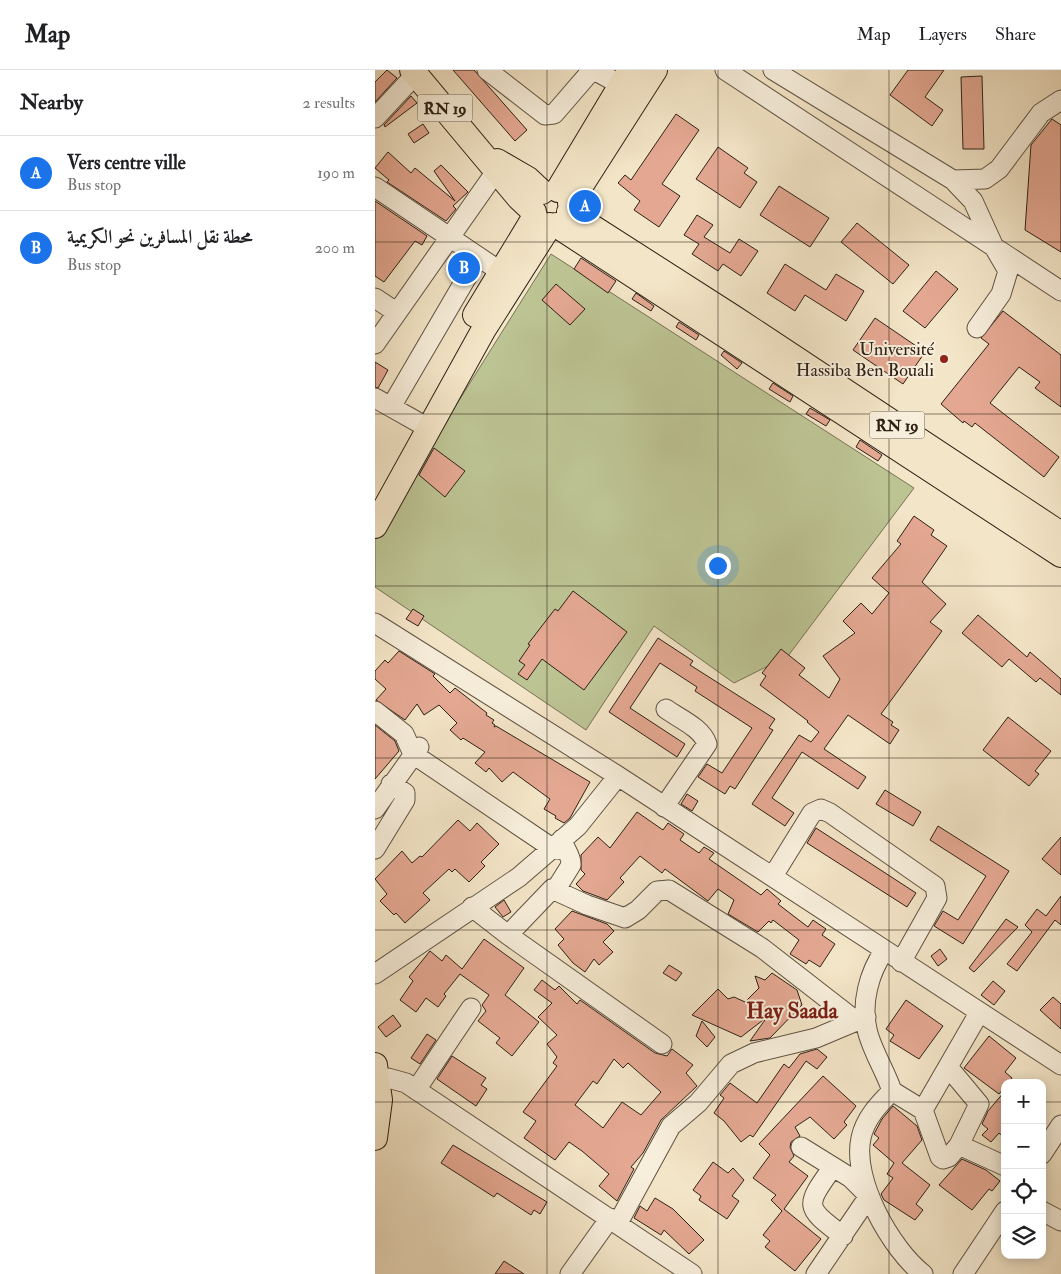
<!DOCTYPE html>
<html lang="en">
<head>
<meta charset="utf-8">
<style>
	body { margin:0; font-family:"IM FELL Double Pica",Amiri,serif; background:#f2f2f2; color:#202124 }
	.controls { position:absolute; right:15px; bottom:15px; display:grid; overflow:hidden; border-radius:10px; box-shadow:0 2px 12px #0003 }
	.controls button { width:45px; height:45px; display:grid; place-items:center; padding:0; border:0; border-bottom:1px solid #e0e0e0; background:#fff; color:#202124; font:25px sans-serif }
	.you { position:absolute; left:342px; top:495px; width:18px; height:18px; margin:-12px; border:4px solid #fff; border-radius:50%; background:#1a73e8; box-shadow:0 0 0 8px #1a73e833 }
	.badge { display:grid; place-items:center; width:32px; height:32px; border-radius:50%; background:#1a73e8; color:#fff; font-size:16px; font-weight:700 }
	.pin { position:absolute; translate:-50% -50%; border:2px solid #fff; box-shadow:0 1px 5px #0006 }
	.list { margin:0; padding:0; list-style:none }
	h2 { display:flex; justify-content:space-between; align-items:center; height:65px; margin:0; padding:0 20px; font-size:21px }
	h2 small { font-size:16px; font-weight:400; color:#757577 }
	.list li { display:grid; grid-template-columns:32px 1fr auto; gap:15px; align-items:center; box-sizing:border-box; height:75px; padding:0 20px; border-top:1px solid #e0e0e0 }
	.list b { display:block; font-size:19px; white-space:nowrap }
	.list p { margin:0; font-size:16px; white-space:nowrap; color:#757577 }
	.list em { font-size:16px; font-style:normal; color:#757577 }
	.icon { flex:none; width:28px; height:28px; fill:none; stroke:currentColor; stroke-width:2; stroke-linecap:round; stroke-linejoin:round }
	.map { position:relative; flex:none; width:686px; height:1204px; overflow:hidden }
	header { display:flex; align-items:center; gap:30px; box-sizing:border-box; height:70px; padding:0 25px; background:#fff; border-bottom:1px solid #e0e0e0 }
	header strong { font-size:24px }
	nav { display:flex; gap:28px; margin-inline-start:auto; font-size:18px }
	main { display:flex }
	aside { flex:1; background:#fff }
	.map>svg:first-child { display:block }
</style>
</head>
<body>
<header>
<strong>Map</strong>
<nav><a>Map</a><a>Layers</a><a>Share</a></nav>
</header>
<main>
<aside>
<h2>Nearby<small>2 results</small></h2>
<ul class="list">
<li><span class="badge">A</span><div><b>Vers centre ville</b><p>Bus stop</p></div><em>190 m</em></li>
<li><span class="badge">B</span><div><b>محطة نقل المسافرين نحو الكريمية</b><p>Bus stop</p></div><em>200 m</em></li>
</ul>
</aside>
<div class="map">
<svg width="686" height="1204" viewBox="0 0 686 1204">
	<rect width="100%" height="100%" fill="#f3e5c7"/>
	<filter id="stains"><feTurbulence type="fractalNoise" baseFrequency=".004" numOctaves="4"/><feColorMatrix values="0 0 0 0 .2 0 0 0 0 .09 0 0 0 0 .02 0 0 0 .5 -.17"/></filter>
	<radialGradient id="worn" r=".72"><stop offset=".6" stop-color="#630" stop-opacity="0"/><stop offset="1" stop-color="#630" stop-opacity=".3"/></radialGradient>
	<path fill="#bdc494" stroke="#767254" d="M176,184L539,418L413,586L359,613L279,556L211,660L0,517V464Z"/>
	<path fill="#e4a892" stroke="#2e2115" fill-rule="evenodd" d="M12,0L22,8L0,32V12Z
		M78,0H99L152,60L140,71Z
		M533,0H569L550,27L568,40L557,56L515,25Z
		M607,6L609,79H588L586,7Z
		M36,26L42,33L10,57L9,55Z
		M301,44L324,60L287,114L305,126L284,157L259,140L265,131L243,113L250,105L256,110Z
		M677,49L686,55V182L650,160L656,75Z
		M48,54L54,63L39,73L33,64Z
		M343,77L373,98L369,103L382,112L365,138L321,109Z
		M13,82L36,103L40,98L80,131L59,101L66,95L93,122L78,136L81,139L71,151L12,112L14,110L0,98Z
		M404,116L454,148L435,177L385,145Z
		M0,131L52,166L47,175L40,171L9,212L0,206Z
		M322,145L338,155L329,167L355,183L364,169L383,181L366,206L348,194L343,201L317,184L324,174L309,165Z
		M482,153L534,195L518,214L466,172Z
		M206,188L241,211L233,223L199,199Z
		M410,194L451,220L461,204L489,221L471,251L430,225L420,241L392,223Z
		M561,201L583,219L550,258L528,241Z
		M181,214L210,239L195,255L167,230Z
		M261,223L279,236L276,241L257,229Z
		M628,241L686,285V337L660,318L665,312L644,297L615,333L684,387L669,407L600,353L597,357L589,351L588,353L566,334L614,274L606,268Z
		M500,248L550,282L528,314L478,280Z
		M304,252L324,265L321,270L301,257Z
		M349,281L367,293L362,299L346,285Z
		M0,292L13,300L3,318L0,317Z
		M398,313L418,326L415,332L394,319Z
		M435,338L455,350L451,356L431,344Z
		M485,370L507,385L503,391L481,377Z
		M59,378L90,401L70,427L44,405Z
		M539,446L559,460L556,465L572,476L547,512L571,534L555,552L567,561L506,644L518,652L516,655L524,660L515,674L473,645L449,679L491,707L483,719L427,682L397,728L419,743L410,756L377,734L424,665L436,672L444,662L432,652L433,651L385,615L391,606L387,603L406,579L430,598L424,605L454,628L465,609L448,586L480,563L468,551L486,533L497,544L514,523L497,508L526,474L522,471Z
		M198,521L252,562L209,620L167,589L152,610L143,604L150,595L144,591L155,575L153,574L180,539L183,541Z
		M38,539L49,546L43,556L31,549Z
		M603,545L652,587L655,582L686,609V625L665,608L661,612L634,589L627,597L587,563Z
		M283,568L318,591L315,595L400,649L394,658L398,660L360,719L355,716L350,724L323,707L332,694L347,703L377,658L320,621L322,617L285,593L255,638L310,674L302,687L234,642Z
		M24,581L60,604L58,606L75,623L80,618L112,643L111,645L119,650L117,653L120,655L119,657L121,656L215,712L195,748L189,753L180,748L181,746L169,739L175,729L138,702L127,712L114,698L111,702L100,693L110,682L88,668L86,670L75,660L82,653L64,635L49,645L42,634L30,650L1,630L11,619L0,609V601L10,590L13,593Z
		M633,647L676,681L660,701L664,704L654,716L608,680Z
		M0,655L20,671L24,681L0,709Z
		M510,720L546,742L538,756L501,734Z
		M312,724L323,731L317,741L306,734Z
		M262,742L288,760L293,753L309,764L305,770L324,783L329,777L339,783L334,789L386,825L392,819L406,831L403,834L433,857L438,850L451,859L447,865L460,874L445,897L434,890L431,894L415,884L424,870L398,850L396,853L394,851L383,862L353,844L359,830L343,819L333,831L290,799L287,803L265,786L245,808L249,812L232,830L208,821L201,814L210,804L206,800V785L223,767L235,778Z
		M83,750L95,761L102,753L124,774L106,792L110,796L94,812L80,799L77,802L74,799L48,823L55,830L30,853L21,843L19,845L5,831L12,824L0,809L27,781L37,793L45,786L47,787Z
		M563,756L634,801L588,874L559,856L568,841L583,850L611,806L555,770Z
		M441,758L541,823L532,837L432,773Z
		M686,767V805L667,789Z
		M686,826V855L680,850L642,901L632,894L657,862L650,855L662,839L671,846Z
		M129,830L136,842L128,847L120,837Z
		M197,841L232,854L239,861L228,872L238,882L224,895L219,889L210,902L198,893L183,875L189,869L180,859Z
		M631,849L643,857L599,902L594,898Z
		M109,869L149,898L130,925L164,952L137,986L121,973L125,968L103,951L111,941L107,935L114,925L85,904L69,924L71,926L63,937L51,928L41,942L25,930L38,911L34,907L55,881L67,891L71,885L87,899Z
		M565,879L572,889L563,896L556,886Z
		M294,895L307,903L301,911L288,903Z
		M397,903L422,920L427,935L395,968L375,971L392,947L366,967L317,945L343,919L353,929L359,927L370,932L384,918L380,906L390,910Z
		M167,910L180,920L184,916L202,934L205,930L280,983L292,986L297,979L318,995L311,1003L322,1016L286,1050L268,1083L256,1097L259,1099L242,1131L224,1116L234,1104L207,1081L194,1072L180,1090L149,1068L161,1051L148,1042L182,996L178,993L182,987L172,974L182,965L163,947L177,933L159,920ZM239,989L248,998L253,993L286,1022L266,1045L247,1032L228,1058L200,1035L218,1011L222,1014Z
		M618,911L630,921L619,935L606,925Z
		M678,927L686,934V959L665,940Z
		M531,930L568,956L544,989L515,971L519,965L511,959Z
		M18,945L26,956L11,967L3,957Z
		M327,951L340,967L332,977L321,966Z
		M52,964L61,970L45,994L36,988Z
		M614,966L641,988L630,1002L637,1008L633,1013H630V1017L624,1024L589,998Z
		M442,979L452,987L442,999L431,991L378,1067L375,1065L366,1072L349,1051L339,1043L349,1028L345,1025L355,1013L382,1033L409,994L414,998L425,984Z
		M77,986L111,1008L106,1015L112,1019L101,1036L62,1009Z
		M448,1006L481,1036L469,1052L472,1055L459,1069L435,1047L420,1057L425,1066L416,1072L415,1077L419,1086L414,1092L433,1106L409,1139L446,1169L420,1201L390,1177L395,1171L388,1165L407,1141L396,1130L401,1125L378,1108L395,1085L384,1074Z
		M630,1021V1068L624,1063L616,1072L607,1065L613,1059L607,1054L613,1041Z
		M518,1036L542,1056L547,1070L527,1093L555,1115L541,1134L548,1140L540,1150L509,1130L506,1124L518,1108L512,1104L519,1093L498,1075L504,1068L499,1064L507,1049Z
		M78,1075L172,1132L165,1144L159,1140L156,1145L122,1123L119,1127L66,1093Z
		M587,1089L611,1100L625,1111L617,1121L614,1119L597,1140L564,1115Z
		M338,1092L353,1103L358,1098L369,1110L357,1126L364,1131L352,1149L324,1130L326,1126L318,1120Z
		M280,1128L298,1139L329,1170L314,1184L289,1160L286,1165L259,1148L265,1136L272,1141Z
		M129,1191L149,1204H120Z"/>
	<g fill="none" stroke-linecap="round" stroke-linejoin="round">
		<g stroke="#5f5242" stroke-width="21">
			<path id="minor" d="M112,0L170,45L179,44L217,0
				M219,0L246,15
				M350,0L686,221
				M398,0L578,110L610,109L624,99L666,43L686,30
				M0,48L41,4
				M578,110L598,131L619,177L633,201L626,224L602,258
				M0,117L138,210
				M0,228L21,242
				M0,274L122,100
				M0,328L55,359
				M16,337L103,188
				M0,553L243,706L686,995
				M0,641L29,664L38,684L177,778L189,780
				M289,737L332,674C327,658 305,649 291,639
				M0,739L44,677
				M0,779L30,730V723L16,714
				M398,806L437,743L446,739L455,743L560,816L562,828L526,892
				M181,819L196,795C197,786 189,779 187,769
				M97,837L133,865L177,819L212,835L250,848L263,840L282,821L294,820L387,878L481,951
				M133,865L287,974
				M509,881C494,903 486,933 492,959C495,977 511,1002 517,1021C503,1035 490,1049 486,1068C477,1110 516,1179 548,1204
				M0,904L144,807L203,756L243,706
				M604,943L548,1040L565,1087L568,1089L574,1087L584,1075L630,1096
				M574,998L604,1034L584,1075
				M4,1010L13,1008L31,1013L317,1204
				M41,1020L96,938
				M517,1021L548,1040
				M426,1077L476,1108L494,1126L441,1204
				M667,1084L686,1055
				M458,1097C429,1137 430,1137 468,1166
				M667,1141L686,1151
				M243,1153L296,1056L323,1033L356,994L379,983L441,968L491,947
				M195,1204L235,1148
				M588,1204L630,1141"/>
		</g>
		<g stroke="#2e2115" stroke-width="26">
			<path id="major" d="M37,0L144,128L159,142
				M122,91L153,109L167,122
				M183,120L255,0
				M195,133L280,0
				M194,142L358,247L686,464
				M181,155L686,485
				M100,245L160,146
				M0,456L109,259L175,155
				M0,995L5,1030L0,1068"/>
		</g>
		<use href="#minor" stroke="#f7eedb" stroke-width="19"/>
		<use href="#major" stroke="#f3e5c7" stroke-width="24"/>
	</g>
	<path fill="none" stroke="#2e2115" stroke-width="1" stroke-opacity="0.55" d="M172,0V1204M343,0V1204M514,0V1204M0,172H686M0,344H686M0,516H686M0,688H686M0,860H686M0,1032H630M667,1032H686"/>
	<circle fill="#8f2418" stroke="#f7eedb" stroke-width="2" cx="569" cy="289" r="5"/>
	<g text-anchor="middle" stroke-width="4" stroke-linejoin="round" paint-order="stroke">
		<g fill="#f7eedb" stroke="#6a5e50" stroke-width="1">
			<rect x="42.5" y="24.5" width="55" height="27" rx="4"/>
			<rect x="494.5" y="341.5" width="55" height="27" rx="4"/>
		</g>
		<g font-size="16" font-weight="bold" fill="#2e2115">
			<text x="70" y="44">RN 19</text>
			<text x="522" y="361">RN 19</text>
		</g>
		<g font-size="18" fill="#2e2115" stroke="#f7eedb" text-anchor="end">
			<text x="559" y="285">Université<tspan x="559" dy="21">Hassiba Ben Bouali</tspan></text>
		</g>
		<g font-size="22" font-weight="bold" fill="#7a1f14" stroke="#f7eedb">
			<text x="417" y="948">Hay Saada</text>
		</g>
	</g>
	<rect width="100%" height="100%" filter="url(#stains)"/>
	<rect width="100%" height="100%" fill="url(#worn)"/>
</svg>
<div class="controls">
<button>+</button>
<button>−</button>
<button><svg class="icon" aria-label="locate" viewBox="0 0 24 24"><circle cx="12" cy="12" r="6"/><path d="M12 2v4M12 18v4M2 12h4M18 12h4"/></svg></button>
<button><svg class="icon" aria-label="layers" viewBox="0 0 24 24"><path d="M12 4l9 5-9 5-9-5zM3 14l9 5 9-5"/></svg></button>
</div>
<div class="you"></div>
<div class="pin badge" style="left:210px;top:136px">A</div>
<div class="pin badge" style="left:89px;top:198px">B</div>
</div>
</main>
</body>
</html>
